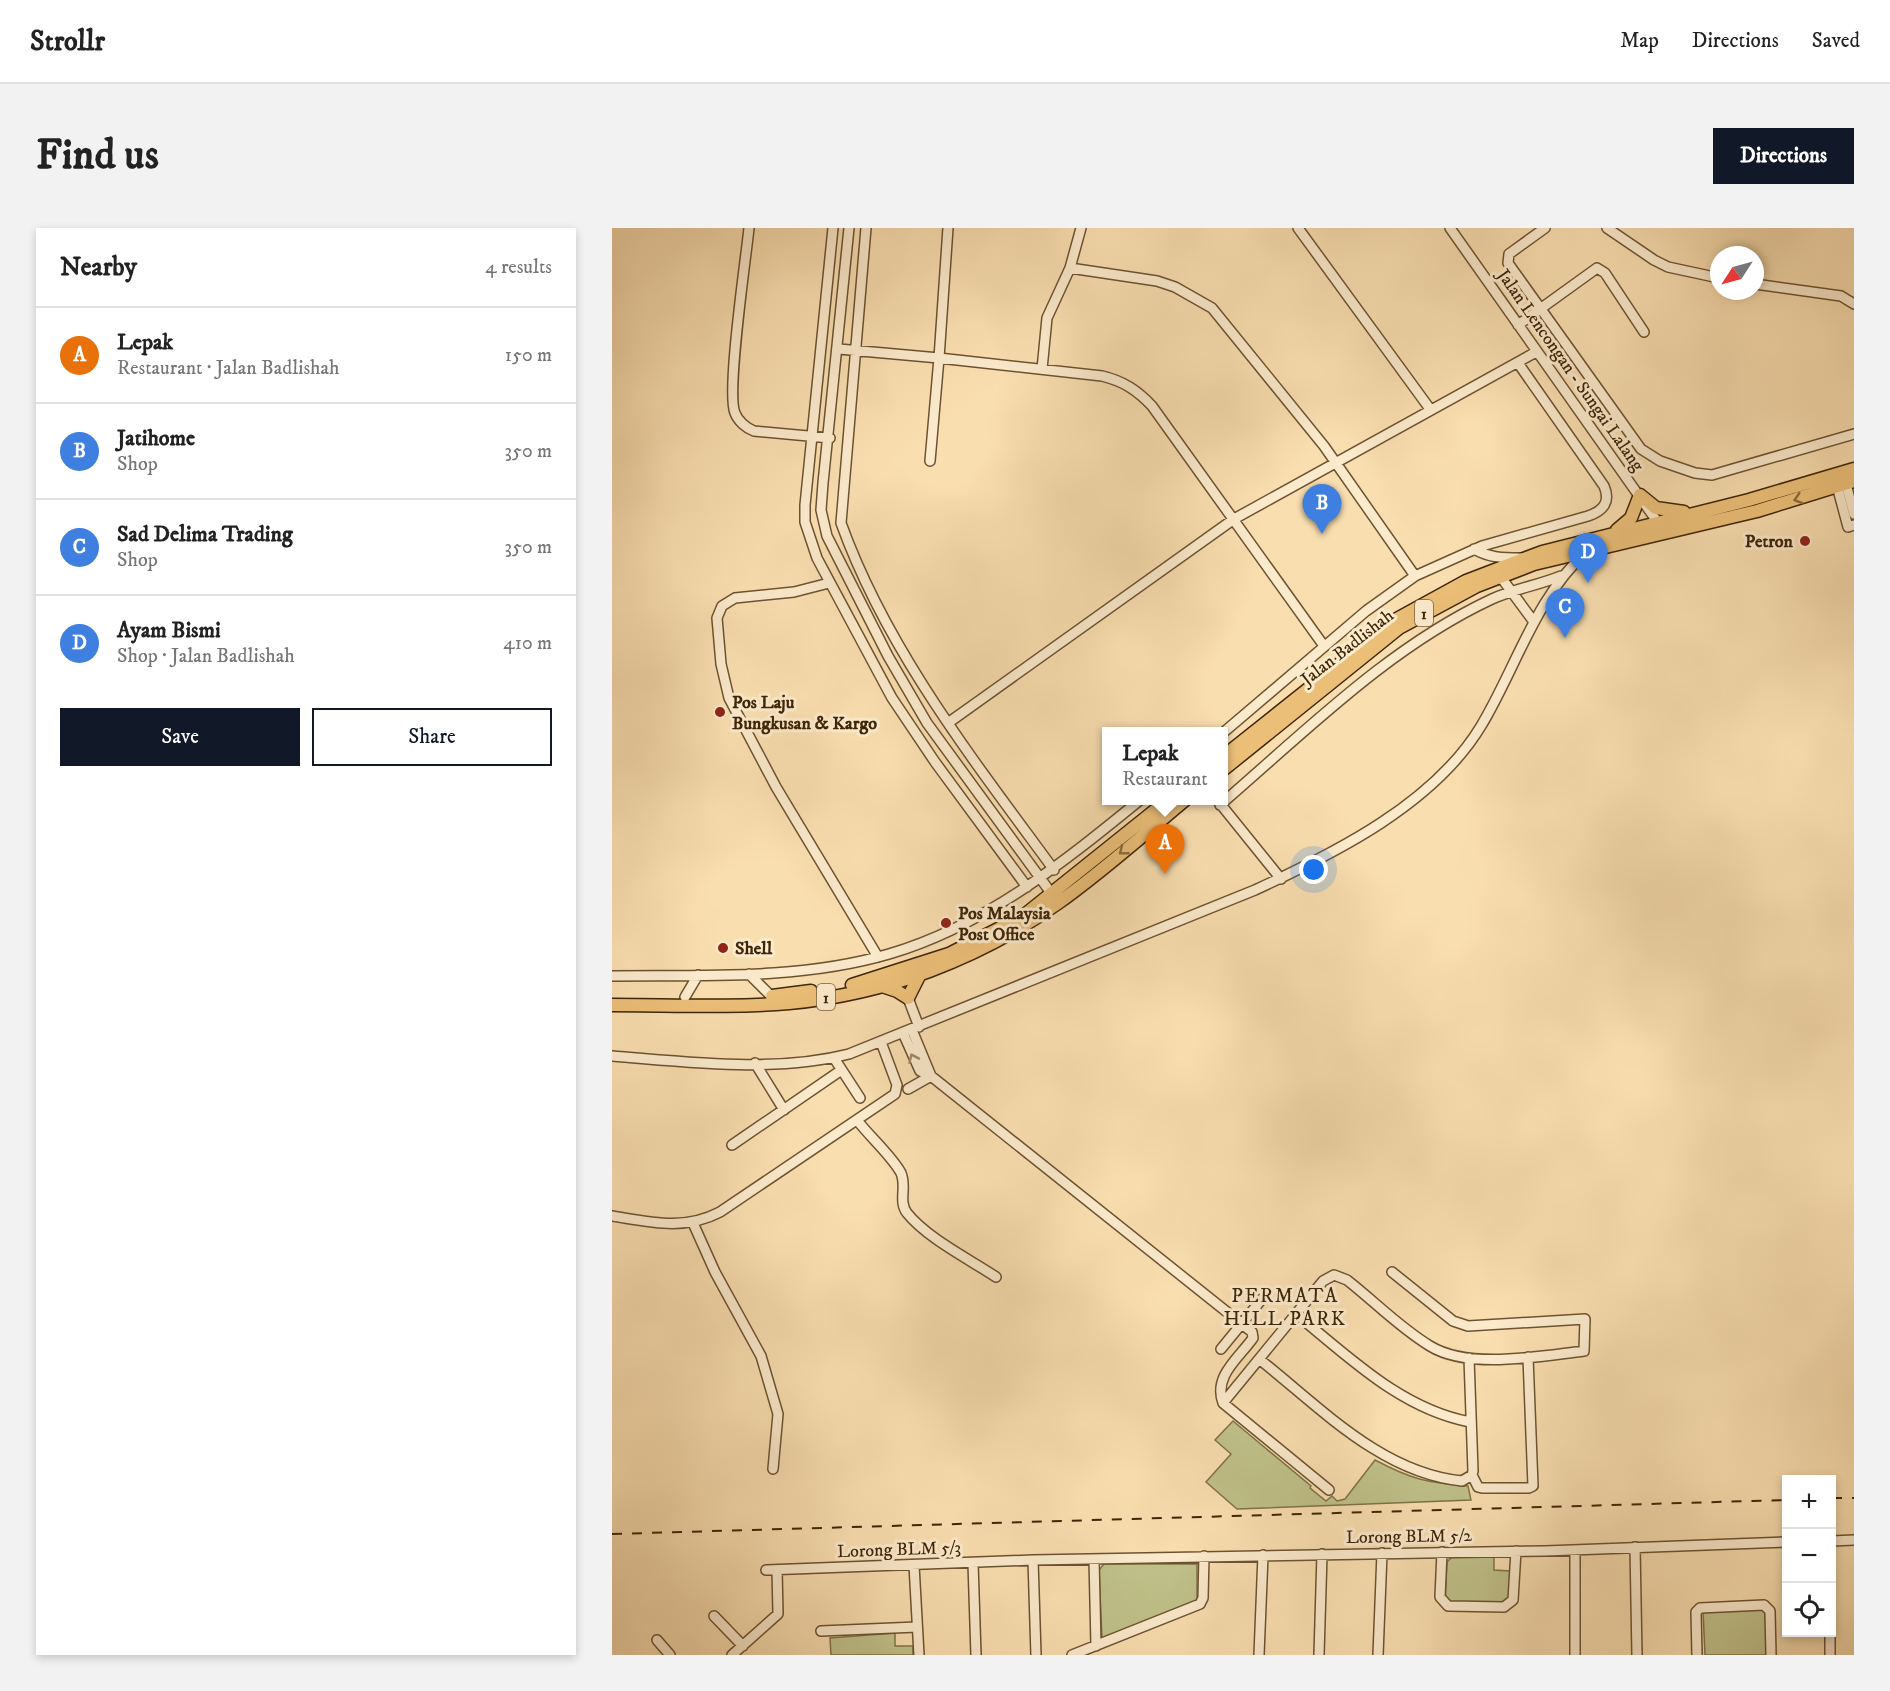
<!DOCTYPE html>
<html lang="en">
<head>
<meta charset="utf-8">
<style>
	body { margin:0; font-family:"IM FELL DW Pica",serif; background:#f2f2f2; color:#222 }
	.controls { position:absolute; right:18px; bottom:18px; display:grid; overflow:hidden; border-radius:0px; box-shadow:0 3px 9px #0003 }
	.controls button { width:54px; height:54px; display:grid; place-items:center; padding:0; border:0; border-bottom:2px solid #e0e0e0; background:#fff; color:#222; font:30px sans-serif }
	.compass { position:absolute; left:1098px; top:18px; width:54px; height:54px; border-radius:50%; background:#fff; box-shadow:0 3px 9px #0003; rotate:234deg }
	.you { position:absolute; left:702px; top:642px; width:21px; height:21px; margin:-15px; border:4px solid #fff; border-radius:50%; background:#1a73e8; box-shadow:0 0 0 9px #1a73e833 }
	.badge { display:grid; place-items:center; width:39px; height:39px; border-radius:50%; background:#111827; color:#fff; font-size:20px; font-weight:700 }
	.pin { position:absolute; translate:-50% -50px; filter:drop-shadow(0 2px 3px #0008) }
	.pin::after { content:''; position:absolute; top:32px; width:21px; height:18px; background:inherit; clip-path:polygon(0 0,100% 0,50% 100%) }
	.popup { position:absolute; left:490px; top:499px; width:126px; height:78px; box-sizing:border-box; display:grid; place-content:center; border-radius:0px; background:#fff; filter:drop-shadow(0 2px 4px #0005); font-size:20px; white-space:nowrap; color:#767676 }
	.popup b { font-size:22px; color:#222 }
	.popup::after { content:''; position:absolute; left:50%; top:100%; margin-left:-12px; border:12px solid transparent; border-top-color:#fff }
	.list { margin:0; padding:0; list-style:none }
	h2 { display:flex; justify-content:space-between; align-items:center; height:78px; margin:0; padding:0 24px; font-size:26px }
	h2 small { font-size:20px; font-weight:400; color:#767676 }
	.list li { display:grid; grid-template-columns:39px 1fr auto; gap:18px; align-items:center; box-sizing:border-box; height:96px; padding:0 24px; border-top:2px solid #e0e0e0 }
	.list b { display:block; font-size:22px; white-space:nowrap }
	.list p { margin:0; font-size:20px; white-space:nowrap; color:#767676 }
	.list em { font-size:20px; font-style:normal; color:#767676 }
	.actions { display:flex; gap:12px; padding:18px 24px }
	.actions a { flex:1; padding:14px 0; border:2px solid #111827; border-radius:0px; text-align:center; font-size:21px; color:#111827 }
	.actions .main { background:#111827; color:#fff }
	.icon { flex:none; width:33px; height:33px; fill:none; stroke:currentColor; stroke-width:2; stroke-linecap:round; stroke-linejoin:round }
	.map { position:relative; flex:none; width:1242px; height:1427px; overflow:hidden; border-radius:0px }
	header { display:flex; align-items:center; gap:36px; box-sizing:border-box; height:84px; padding:0 30px; background:#fff; border-bottom:2px solid #e0e0e0 }
	header strong { font-size:28px }
	nav { display:flex; gap:33px; margin-inline-start:auto; font-size:21px }
	.intro { display:flex; align-items:center; justify-content:space-between; box-sizing:border-box; height:144px; padding:0 36px }
	h1 { margin:0; font-size:42px }
	.button { padding:15px 27px; border-radius:0px; background:#111827; color:#fff; font-size:21px; font-weight:700 }
	main { display:flex; gap:36px; padding:0 36px }
	aside { flex:1; background:#fff; border-radius:0px; box-shadow:0 3px 9px #0003 }
	.map>svg:first-child { display:block }
</style>
</head>
<body>
<header>
<strong>Strollr</strong>
<nav><a>Map</a><a>Directions</a><a>Saved</a></nav>
</header>
<div class="intro"><h1>Find us</h1><a class="button">Directions</a></div>
<main>
<aside>
<h2>Nearby<small>4 results</small></h2>
<ul class="list">
<li><span class="badge" style="background:#e8710a">A</span><div><b>Lepak</b><p>Restaurant · Jalan Badlishah</p></div><em>150 m</em></li>
<li><span class="badge" style="background:#3f7fe0">B</span><div><b>Jatihome</b><p>Shop</p></div><em>350 m</em></li>
<li><span class="badge" style="background:#3f7fe0">C</span><div><b>Sad Delima Trading</b><p>Shop</p></div><em>350 m</em></li>
<li><span class="badge" style="background:#3f7fe0">D</span><div><b>Ayam Bismi</b><p>Shop · Jalan Badlishah</p></div><em>410 m</em></li>
</ul>
<div class="actions"><a class="main">Save</a><a>Share</a></div>
</aside>
<div class="map">
<svg width="1242" height="1427" viewBox="0 0 1242 1427">
	<rect width="100%" height="100%" fill="#f9deb0"/>
	<filter id="stains"><feTurbulence type="fractalNoise" baseFrequency=".00333" numOctaves="4"/><feColorMatrix values="0 0 0 0 .2 0 0 0 0 .09 0 0 0 0 .02 0 0 0 .5 -.17"/></filter>
	<radialGradient id="worn" r=".72"><stop offset=".6" stop-color="#630" stop-opacity="0"/><stop offset="1" stop-color="#630" stop-opacity=".3"/></radialGradient>
	<path fill="#c0c18a" stroke="#7f7348" stroke-width="1.5" d="M621,1193L699,1258L698,1260L714,1273L720,1268L725,1273L733,1271L763,1232C799,1251 815,1255 856,1258L859,1272L625,1281L594,1254L619,1226L603,1212Z
		M840,1329H882V1342L898,1343L897,1370L891,1375L833,1374L835,1334Z
		M492,1336H585V1374L490,1411L487,1342Z
		M1153,1380L1155,1427H1093L1091,1382Z
		M283,1405V1418H301V1427H219L218,1410Z"/>
	<g fill="none" stroke-linecap="round" stroke-linejoin="round">
		<g stroke="#6d5331" stroke-width="12">
			<path id="minor" d="M137,0C134,30 114,165 123,185C126,193 134,200 142,203L218,210
				M221,0L193,277V294L205,330L280,470L323,534L415,659
				M237,0L211,255L209,282L215,308L276,428L315,495L442,669
				M254,0L229,295C275,423 363,534 442,642
				M336,0L327,130L490,148C511,153 525,162 540,178L712,418
				M686,0L818,181
				M838,0L1049,299
				M933,0L897,26L896,35L1029,221L1048,233L1083,245L1100,247L1242,206
				M995,0L1042,32L1056,39L1107,50
				M458,40L545,53L563,59L600,80L712,218L803,348
				M1143,56L1229,68L1242,76
				M906,97L985,40L993,45L1032,104
				M227,121L327,130L318,233
				M430,141L435,90L458,40L469,0
				M1234,256L1242,286
				M1225,258L1236,299L1242,297
				M862,321C878,330 891,330 909,330
				M888,348L922,394
				M217,355L182,364L123,370L110,378L105,390L109,436L117,470L164,559L266,729
				M336,495L622,291L924,124
				M612,504L754,383L803,348L870,318L976,288C991,283 999,274 992,258L906,135
				M606,573L669,651
				M608,577C694,503 777,419 880,371C902,361 927,357 949,348
				M137,746L159,768
				M0,748C91,747 188,752 277,726C373,698 452,634 528,572
				M73,769L86,747
				M296,770L307,799
				M300,802L319,848
				M291,805L308,843L319,848L640,1104L641,1110C627,1130 601,1148 611,1175L717,1262
				M0,828C77,834 162,845 237,826L643,662C723,625 822,576 869,498C904,440 923,370 975,323
				M222,830L248,870
				M143,835L172,882
				M296,861L319,848
				M245,892C257,908 280,928 289,945C295,959 286,973 295,985C315,1010 357,1031 384,1049
				M120,917L228,843
				M0,988C38,994 72,1003 108,984L283,866L285,857L269,814
				M81,995L103,1044L149,1128L166,1186L161,1241
				M684,1086C737,1129 789,1181 858,1194
				M609,1121L650,1071
				M647,1131C708,1179 769,1245 850,1253L860,1247L861,1243L857,1130
				M611,1175L711,1053L722,1047L735,1052C762,1073 788,1100 818,1118C857,1142 928,1128 972,1123L973,1091L856,1098L841,1093L780,1044
				M860,1247L866,1259L870,1260H917L921,1258L916,1129
				M1220,1313L1242,1312
				M1023,1319L1025,1427
				M830,1324L828,1369L836,1378L892,1379L901,1372L904,1323
				M482,1331L484,1418
				M421,1332L424,1427
				M361,1335L364,1427
				M302,1337L307,1427
				M154,1342L421,1332L933,1323L1174,1314
				M102,1388L131,1418
				M209,1403L305,1399
				M1218,1404V1427
				M45,1412L58,1427
				M120,1427L166,1386L165,1342
				M460,1427L588,1376L591,1370L592,1328
				M647,1427L651,1327
				M707,1427L710,1326
				M766,1427L770,1325
				M963,1427V1322
				M1085,1427L1084,1384L1088,1380L1152,1377L1158,1383L1159,1427"/>
		</g>
		<g stroke="#3e2507" stroke-width="15">
			<path id="major" d="M1028,267L1044,280L1072,284
				M1005,302L1019,290L1028,267
				M612,528L783,392L854,353L930,324L1137,272L1242,241
				M612,541L787,400L865,358L922,336L1145,283L1242,253
				M240,757L337,726L410,689L556,572
				M270,758L285,763L296,770L308,746
				M160,768L199,763
				M0,777C59,777 119,780 177,775C274,766 367,731 446,675C490,644 531,607 573,572"/>
		</g>
		<use href="#minor" stroke="#fbeacc" stroke-width="9"/>
		<use href="#major" stroke="#ecbf78" stroke-width="12"/>
		<path stroke="#3e2507" stroke-width="2" stroke-dasharray="10 10" stroke-linecap="butt" d="M1220,1270H1242
			M0,1306L1174,1272"/>
	</g>
	<defs><path id="oneway-chevron" d="M-2-3.5L2.5 0L-2 3.5" fill="none" stroke-width="1.6" stroke-linecap="round" stroke-linejoin="round" transform="scale(1.5)"/></defs>
	<g stroke="#8c6a3a">
		<use href="#oneway-chevron" transform="translate(1186 271) rotate(163)"/>
		<use href="#oneway-chevron" transform="translate(511 623) rotate(141)"/>
	</g>
	<use stroke="#9c886a" href="#oneway-chevron" transform="translate(301 830) rotate(-114)"/>
	<g fill="#8f2418" stroke="#fbeacc" stroke-width="2">
		<circle cx="1193" cy="313" r="6"/>
		<circle cx="108" cy="484" r="6"/>
		<circle cx="334" cy="695" r="6"/>
		<circle cx="111" cy="720" r="6"/>
	</g>
	<g text-anchor="middle" stroke-width="6" stroke-linejoin="round" paint-order="stroke">
		<g fill="#fbeacc" stroke="#776042" stroke-width="1.5">
			<rect x="803" y="372" width="18" height="26" rx="4.5"/>
			<rect x="205" y="756" width="18" height="26" rx="4.5"/>
		</g>
		<g font-size="16" font-weight="bold" fill="#3e2507">
			<text x="812" y="391">1</text>
			<text x="214" y="775">1</text>
		</g>
		<g font-size="18" fill="#3e2507" stroke="#fbeacc">
			<text transform="translate(959 142) rotate(55)" y="6">Jalan Lencongan - Sungai Lalang</text>
			<text transform="translate(735 419) rotate(-38)" y="6">Jalan Badlishah</text>
			<text transform="translate(797 1308) rotate(-1)" y="6">Lorong BLM 5/2</text>
			<text transform="translate(287 1321) rotate(-2)" y="6">Lorong BLM 5/3</text>
		</g>
		<g font-size="18" font-weight="bold" fill="#3e2507" stroke="#fbeacc" text-anchor="start">
			<text x="1181" y="319" text-anchor="end">Petron</text>
			<text x="120" y="480">Pos Laju<tspan x="120" dy="21">Bungkusan &amp; Kargo</tspan></text>
			<text x="346" y="691">Pos Malaysia<tspan x="346" dy="21">Post Office</tspan></text>
			<text x="123" y="726">Shell</text>
		</g>
		<g font-size="20" letter-spacing="1.5" fill="#3e2507" stroke="#fbeacc">
			<text x="673" y="1074">PERMATA<tspan x="673" dy="23">HILL PARK</tspan></text>
		</g>
	</g>
	<rect width="100%" height="100%" filter="url(#stains)"/>
	<rect width="100%" height="100%" fill="url(#worn)"/>
</svg>
<div class="controls">
<button>+</button>
<button>−</button>
<button><svg class="icon" aria-label="locate" viewBox="0 0 24 24"><circle cx="12" cy="12" r="6"/><path d="M12 2v4M12 18v4M2 12h4M18 12h4"/></svg></button>
</div>
<svg class="compass" viewBox="-18 -18 36 36"><path d="M0-13l5 13h-10z" fill="#e53935"/><path d="M0 13l5-13h-10z" fill="#767676"/></svg>
<div class="you"></div>
<div class="pin badge" style="left:553px;top:646px;background:#e8710a">A</div>
<div class="popup"><b>Lepak</b>Restaurant</div>
<div class="pin badge" style="left:710px;top:306px;background:#3f7fe0">B</div>
<div class="pin badge" style="left:953px;top:410px;background:#3f7fe0">C</div>
<div class="pin badge" style="left:976px;top:355px;background:#3f7fe0">D</div>
</div>
</main>
</body>
</html>
